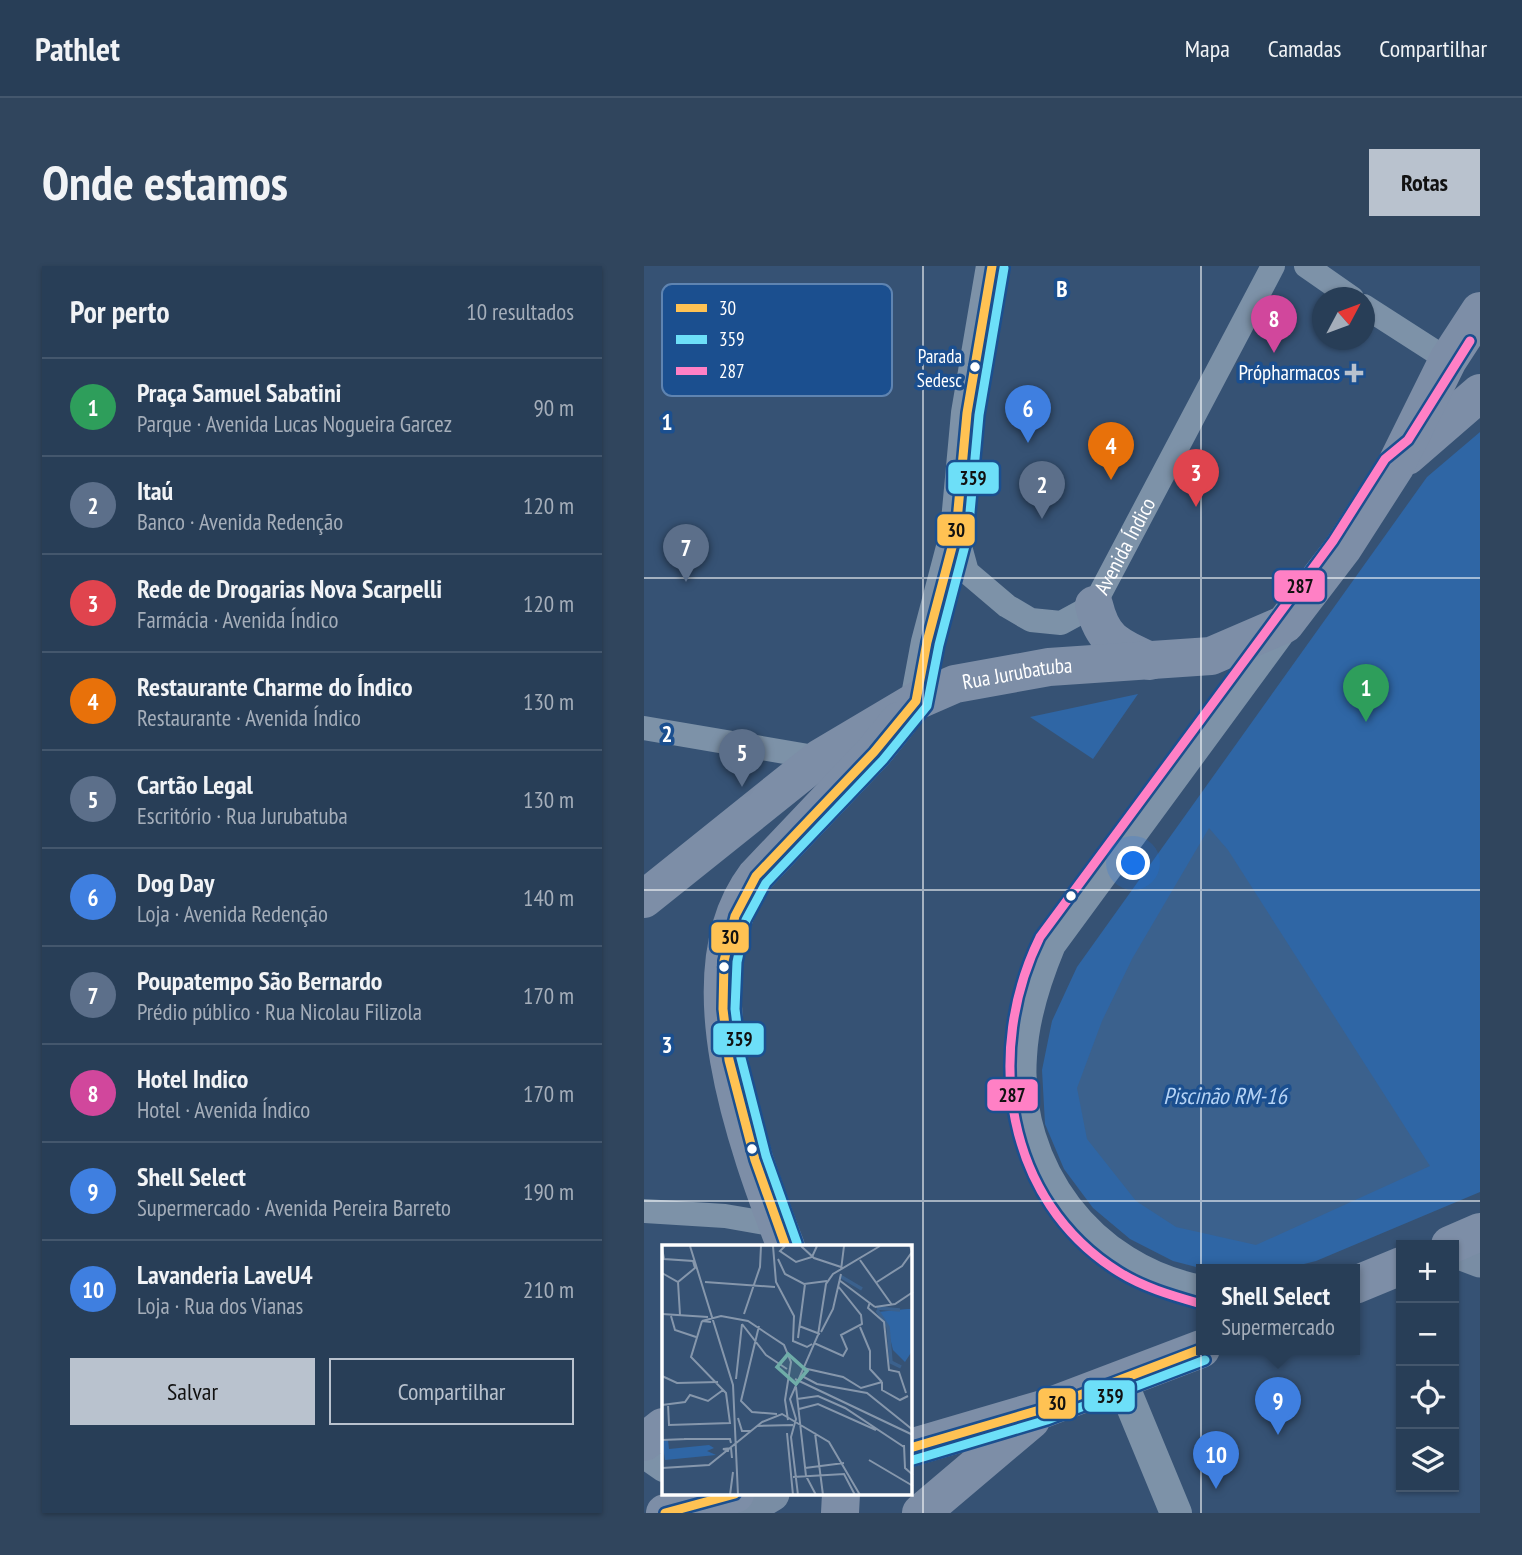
<!DOCTYPE html>
<html lang="pt">
<head>
<meta charset="utf-8">
<style>
	body { margin:0; font-family:"PT Sans Narrow",sans-serif; background:#30455d; color:#f1f3f6 }
	.controls { position:absolute; right:21px; bottom:21px; display:grid; overflow:hidden; border-radius:0px; box-shadow:0 2px 5px #0004 }
	.controls button { width:63px; height:63px; display:grid; place-items:center; padding:0; border:0; border-bottom:2px solid #44576d; background:#283e57; color:#f1f3f6; font:35px sans-serif }
	.compass { position:absolute; left:668px; top:21px; width:63px; height:63px; border-radius:50%; background:#283e57; box-shadow:0 2px 5px #0004; rotate:49deg }
	.you { position:absolute; left:490px; top:598px; width:24px; height:24px; margin:-18px; border:5px solid #fff; border-radius:50%; background:#1a73e8; box-shadow:0 0 0 10px #1a73e833 }
	.badge { display:grid; place-items:center; width:46px; height:46px; border-radius:50%; background:#b9c2ce; color:#fff; font-size:23px; font-weight:700 }
	.pin { position:absolute; translate:-50% -58px; filter:drop-shadow(0 2px 4px #0008) }
	.pin::after { content:''; position:absolute; top:37px; width:24px; height:21px; background:inherit; clip-path:polygon(0 0,100% 0,50% 100%) }
	.popup { position:absolute; left:552px; top:998px; width:164px; height:91px; box-sizing:border-box; display:grid; place-content:center; border-radius:0px; background:#283e57; filter:drop-shadow(0 2px 5px #0005); font-size:23px; white-space:nowrap; color:#a5aeba }
	.popup b { font-size:26px; color:#f1f3f6 }
	.popup::after { content:''; position:absolute; left:50%; top:100%; margin-left:-14px; border:14px solid transparent; border-top-color:#283e57 }
	.list { margin:0; padding:0; list-style:none }
	h2 { display:flex; justify-content:space-between; align-items:center; height:91px; margin:0; padding:0 28px; font-size:30px }
	h2 small { font-size:23px; font-weight:400; color:#a5aeba }
	.list li { display:grid; grid-template-columns:46px 1fr auto; gap:21px; align-items:center; box-sizing:border-box; height:98px; padding:0 28px; border-top:2px solid #44576d }
	.list b { display:block; font-size:26px; white-space:nowrap }
	.list p { margin:0; font-size:23px; white-space:nowrap; color:#a5aeba }
	.list em { font-size:23px; font-style:normal; color:#a5aeba }
	.actions { display:flex; gap:14px; padding:21px 28px }
	.actions a { flex:1; padding:16px 0; border:2px solid #b9c2ce; border-radius:0px; text-align:center; font-size:24px; color:#b9c2ce }
	.actions .main { background:#b9c2ce; color:#111 }
	.icon { flex:none; width:38px; height:38px; fill:none; stroke:currentColor; stroke-width:2; stroke-linecap:round; stroke-linejoin:round }
	.map { position:relative; flex:none; width:836px; height:1247px; overflow:hidden; border-radius:0px }
	header { display:flex; align-items:center; gap:42px; box-sizing:border-box; height:98px; padding:0 35px; background:#283e57; border-bottom:2px solid #44576d }
	header strong { font-size:33px }
	nav { display:flex; gap:38px; margin-inline-start:auto; font-size:24px }
	.intro { display:flex; align-items:center; justify-content:space-between; box-sizing:border-box; height:168px; padding:0 42px }
	h1 { margin:0; font-size:49px }
	.button { padding:18px 32px; border-radius:0px; background:#b9c2ce; color:#111; font-size:24px; font-weight:700 }
	main { display:flex; gap:42px; padding:0 42px }
	aside { flex:1; background:#283e57; border-radius:0px; box-shadow:0 2px 5px #0004 }
	.map>svg:first-child { display:block }
</style>
</head>
<body>
<header>
<strong>Pathlet</strong>
<nav><a>Mapa</a><a>Camadas</a><a>Compartilhar</a></nav>
</header>
<div class="intro"><h1>Onde estamos</h1><a class="button">Rotas</a></div>
<main>
<aside>
<h2>Por perto<small>10 resultados</small></h2>
<ul class="list">
<li><span class="badge" style="background:#2e9e5b">1</span><div><b>Praça Samuel Sabatini</b><p>Parque · Avenida Lucas Nogueira Garcez</p></div><em>90 m</em></li>
<li><span class="badge" style="background:#5c6f8a">2</span><div><b>Itaú</b><p>Banco · Avenida Redenção</p></div><em>120 m</em></li>
<li><span class="badge" style="background:#e0444e">3</span><div><b>Rede de Drogarias Nova Scarpelli</b><p>Farmácia · Avenida Índico</p></div><em>120 m</em></li>
<li><span class="badge" style="background:#e8710a">4</span><div><b>Restaurante Charme do Índico</b><p>Restaurante · Avenida Índico</p></div><em>130 m</em></li>
<li><span class="badge" style="background:#5c6f8a">5</span><div><b>Cartão Legal</b><p>Escritório · Rua Jurubatuba</p></div><em>130 m</em></li>
<li><span class="badge" style="background:#3f7fe0">6</span><div><b>Dog Day</b><p>Loja · Avenida Redenção</p></div><em>140 m</em></li>
<li><span class="badge" style="background:#5c6f8a">7</span><div><b>Poupatempo São Bernardo</b><p>Prédio público · Rua Nicolau Filizola</p></div><em>170 m</em></li>
<li><span class="badge" style="background:#d1479c">8</span><div><b>Hotel Indico</b><p>Hotel · Avenida Índico</p></div><em>170 m</em></li>
<li><span class="badge" style="background:#3f7fe0">9</span><div><b>Shell Select</b><p>Supermercado · Avenida Pereira Barreto</p></div><em>190 m</em></li>
<li><span class="badge" style="background:#3f7fe0">10</span><div><b>Lavanderia LaveU4</b><p>Loja · Rua dos Vianas</p></div><em>210 m</em></li>
</ul>
<div class="actions"><a class="main">Salvar</a><a>Compartilhar</a></div>
</aside>
<div class="map">
<svg width="836" height="1247" viewBox="0 0 836 1247">
	<rect width="100%" height="100%" fill="#365274"/>
	<path fill="#2f66a5" d="M836,166V926L672,995L640,1003H560L529,995L486,973L449,942L420,903L401,858L398,804L408,755L433,701L783,211Z
		M494,428L449,493L386,451Z"/>
	<path fill="#3b618d" d="M565,562L584,584L786,900L612,979L532,961L492,935L443,873L433,822L458,755L488,693Z"/>
	<g fill="none" stroke-linecap="round" stroke-linejoin="round">
		<g stroke="#7d92a8" stroke-width="24">
			<path d="M662,0L708,32"/>
			<path d="M720,40L804,94"/>
			<path id="s1" d="M312,266L323,306L363,340L387,354L417,357L450,339L629,0"/>
			<path d="M0,462L176,492"/>
			<path d="M0,945L81,950L133,959"/>
			<path d="M0,1191L19,1204"/>
		</g>
		<path stroke="#7d92a8" stroke-width="32" d="M272,435L283,376L312,266L323,147L348,0
			M557,1025C446,1004 369,902 377,790C379,751 391,714 406,678L641,358
			M477,1114L532,1247"/>
		<path stroke="#798da4" stroke-width="35" d="M810,984L836,994
			M96,1247L128,1228"/>
		<g stroke="#7d8ea7" stroke-width="38">
			<path d="M763,190L836,127"/>
			<path d="M450,339C459,376 474,380 506,395"/>
			<path id="s2" d="M0,633L176,492L272,435L311,418L405,401L567,390L641,358L699,282L751,201L804,94L836,45"/>
			<path d="M806,979L836,966"/>
			<path d="M142,981C103,880 39,707 112,610L230,486L255,455"/>
			<path d="M711,1019L757,1000"/>
			<path d="M0,1176L19,1161"/>
			<path d="M266,1182L399,1143L557,1083"/>
			<path d="M21,1247L91,1228"/>
			<path d="M196,1247L197,1228"/>
			<path d="M277,1247L387,1154"/>
		</g>
		<g stroke="#1b4f8f" stroke-width="14">
			<path id="bus-1" d="M142,981L111,894L85,794L79,743L80,695L91,650L112,610L230,486L272,435L283,376L312,266L323,147L348,0
				M266,1182L399,1143L557,1083
				M21,1247L91,1228"/>
		</g>
		<g stroke="#1b4f8f" stroke-width="14">
			<path id="bus-2" d="M153,977L122,890L97,792L91,743L93,696L102,654L122,617L239,494L283,440L295,379L324,268L335,149L360,2
				M269,1194L403,1154L561,1094"/>
		</g>
		<g stroke="#1b4f8f" stroke-width="14">
			<path id="bus-3" d="M554,1037C526,1029 499,1021 475,1006C360,935 340,785 396,671L689,275L741,193L764,174L826,75"/>
		</g>
		<use href="#bus-1" stroke="#ffc253" stroke-width="9"/>
		<use href="#bus-2" stroke="#6ddff8" stroke-width="9"/>
		<use href="#bus-3" stroke="#ff80c5" stroke-width="9"/>
	</g>
	<path fill="none" stroke="#fff" stroke-width="2" stroke-opacity="0.55" d="M279,0V1247M557,0V1247M0,312H836M0,624H836M0,935H836"/>
	<g fill="#fff" stroke="#1b4f8f" stroke-width="2.5">
		<circle cx="331" cy="101" r="6"/>
		<circle cx="427" cy="630" r="6"/>
		<circle cx="80" cy="701" r="6"/>
		<circle cx="108" cy="883" r="6"/>
	</g>
	<path fill="#b9c2ce" stroke="#1b4f8f" stroke-width="2.5" d="M706.5 96.5h7v7h7v7h-7v7h-7v-7h-7v-7h7z"/>
	<g text-anchor="middle" stroke-width="7" stroke-linejoin="round" paint-order="stroke">
		<g font-size="19" fill="#fff" stroke="#1b4f8f" text-anchor="end">
			<text x="318" y="97">Parada<tspan x="318" dy="24">Sedesc</tspan></text>
		</g>
		<g font-size="21" fill="#fff" stroke="#1b4f8f" text-anchor="end">
			<text x="696" y="114">Própharmacos</text>
		</g>
		<g font-size="21" fill="#fff" stroke="#1b4f8f">
			<text dy="7" stroke="none"><textPath href="#s1" startOffset="256">Avenida Índico</textPath></text>
			<text dy="7" stroke="none"><textPath href="#s2" startOffset="443">Rua Jurubatuba</textPath></text>
		</g>
		<g font-size="23" font-style="italic" fill="#b5d3f5" stroke="#1b4f8f">
			<text x="581" y="838">Piscinão RM-16</text>
		</g>
	</g>
	<g transform="translate(18 979)">
		<rect width="250" height="250" fill="#365274"/>
		<path d="M245,64H250V106L243,117L231,105L224,77L216,67ZM0,195H6L7,204L47,200L52,203L45,206L54,210L3,215Z" fill="#2f66a5"/>
		<path fill="none" stroke="#3b618d" stroke-width="3.5" d="M178,31L200,44M215,63L238,65M215,65L226,82L229,117L239,122"/>
		<path fill="none" stroke="#8697ac" stroke-width="2" d="M28,1L71,140L76,250M111,1L114,37L132,71L131,96L145,102L150,99M123,1L118,6L134,17L150,12L155,1M139,1L152,13L179,22M0,3L2,14L31,16L33,23L16,37L0,28M116,14L123,29L142,39L165,36M198,15L230,60M179,25L182,1M177,35L213,62M16,37L18,70M43,37L113,42M215,37L240,21L250,7L248,1M208,57L206,63L222,77L227,125L237,127L244,148M213,62L233,59L251,47M0,69L46,72M82,69L98,22L99,1M9,71L13,85L34,92M49,77L40,76L59,71L86,76L122,100L129,117L123,155L126,175M80,79L104,110L125,124M97,81L79,156L90,167L115,169M137,81L158,89M198,82L208,106V124L220,137M159,87L171,64L179,29M136,93L143,39M152,98L181,111L185,104L179,90L200,79L199,70L176,41M141,123L181,132L199,143L220,137M138,130L155,139L205,148L251,185M0,131L15,138L56,137M74,134L80,79M133,134L251,190M220,137V145L238,155L246,151M134,142L144,231L154,250M135,154L156,151L183,163L242,202M6,159L7,180L68,178L64,148L29,112L40,76M0,160L23,157L28,150L46,156L61,145M137,164L156,159L214,185M76,173L80,186H89M95,181L131,180M125,188L131,250M153,188L161,250M22,194H68L69,198M0,195L25,194M242,200L243,223L251,230M67,206L61,204L69,203L70,213M207,215L251,241M0,223L47,220L100,177L120,169L167,197L198,250M143,223L182,218M131,232L182,229L193,250M68,250L71,227M136,250L129,192L134,174L128,154L156,90L164,39L171,29L218,1"/>
		<path fill="#6fada8" fill-opacity="0.15" stroke="#6fada8" stroke-width="3.5" d="M126,109L145,126L134,139L115,122Z"/>
		<rect width="250" height="250" fill="none" stroke="#fff" stroke-width="3.5"/>
	</g>
	<rect x="18" y="18" width="230" height="112" rx="10" fill="#1b4f8f" stroke="#5f84b1" stroke-width="2"/>
	<rect x="32" y="38" width="31" height="8" fill="#ffc253"/>
	<rect x="32" y="69" width="31" height="9" fill="#6ddff8"/>
	<rect x="32" y="101" width="31" height="8" fill="#ff80c5"/>
	<g font-size="19" fill="#fff">
		<text x="75" y="49">30</text>
		<text x="75" y="80">359</text>
		<text x="75" y="112">287</text>
	</g>
	<g font-size="23" text-anchor="middle" font-weight="bold" fill="#fff" stroke="#1b4f8f" stroke-width="7" stroke-linejoin="round" paint-order="stroke">
		<text x="418" y="31">B</text>
		<text x="23" y="164">1</text>
		<text x="23" y="476">2</text>
		<text x="23" y="787">3</text>
	</g>
	<g stroke="#1b4f8f" stroke-width="2.5">
		<rect x="303" y="195" width="53" height="34" rx="7" fill="#6ddff8"/>
		<rect x="292" y="247" width="40" height="34" rx="7" fill="#ffc253"/>
		<rect x="629" y="303" width="53" height="34" rx="7" fill="#ff80c5"/>
		<rect x="66" y="655" width="40" height="33" rx="7" fill="#ffc253"/>
		<rect x="68" y="756" width="53" height="34" rx="7" fill="#6ddff8"/>
		<rect x="342" y="812" width="53" height="34" rx="7" fill="#ff80c5"/>
		<rect x="439" y="1113" width="53" height="34" rx="7" fill="#6ddff8"/>
		<rect x="393" y="1121" width="40" height="33" rx="7" fill="#ffc253"/>
	</g>
	<g font-size="19" text-anchor="middle" font-weight="bold" fill="#111">
		<text x="329" y="219">359</text>
		<text x="312" y="271">30</text>
		<text x="656" y="327">287</text>
		<text x="86" y="678">30</text>
		<text x="95" y="780">359</text>
		<text x="368" y="836">287</text>
		<text x="466" y="1137">359</text>
		<text x="413" y="1144">30</text>
	</g>
</svg>
<div class="controls">
<button>+</button>
<button>−</button>
<button><svg class="icon" aria-label="locate" viewBox="0 0 24 24"><circle cx="12" cy="12" r="6"/><path d="M12 2v4M12 18v4M2 12h4M18 12h4"/></svg></button>
<button><svg class="icon" aria-label="layers" viewBox="0 0 24 24"><path d="M12 4l9 5-9 5-9-5zM3 14l9 5 9-5"/></svg></button>
</div>
<svg class="compass" viewBox="-18 -18 36 36"><path d="M0-13l5 13h-10z" fill="#e53935"/><path d="M0 13l5-13h-10z" fill="#a5aeba"/></svg>
<div class="you"></div>
<div class="pin badge" style="left:722px;top:456px;background:#2e9e5b">1</div>
<div class="pin badge" style="left:398px;top:253px;background:#5c6f8a">2</div>
<div class="pin badge" style="left:552px;top:241px;background:#e0444e">3</div>
<div class="pin badge" style="left:467px;top:214px;background:#e8710a">4</div>
<div class="pin badge" style="left:98px;top:521px;background:#5c6f8a">5</div>
<div class="pin badge" style="left:384px;top:177px;background:#3f7fe0">6</div>
<div class="pin badge" style="left:42px;top:316px;background:#5c6f8a">7</div>
<div class="pin badge" style="left:630px;top:87px;background:#d1479c">8</div>
<div class="pin badge" style="left:634px;top:1169px;background:#3f7fe0">9</div>
<div class="popup"><b>Shell Select</b>Supermercado</div>
<div class="pin badge" style="left:572px;top:1223px;background:#3f7fe0">10</div>
</div>
</main>
</body>
</html>
